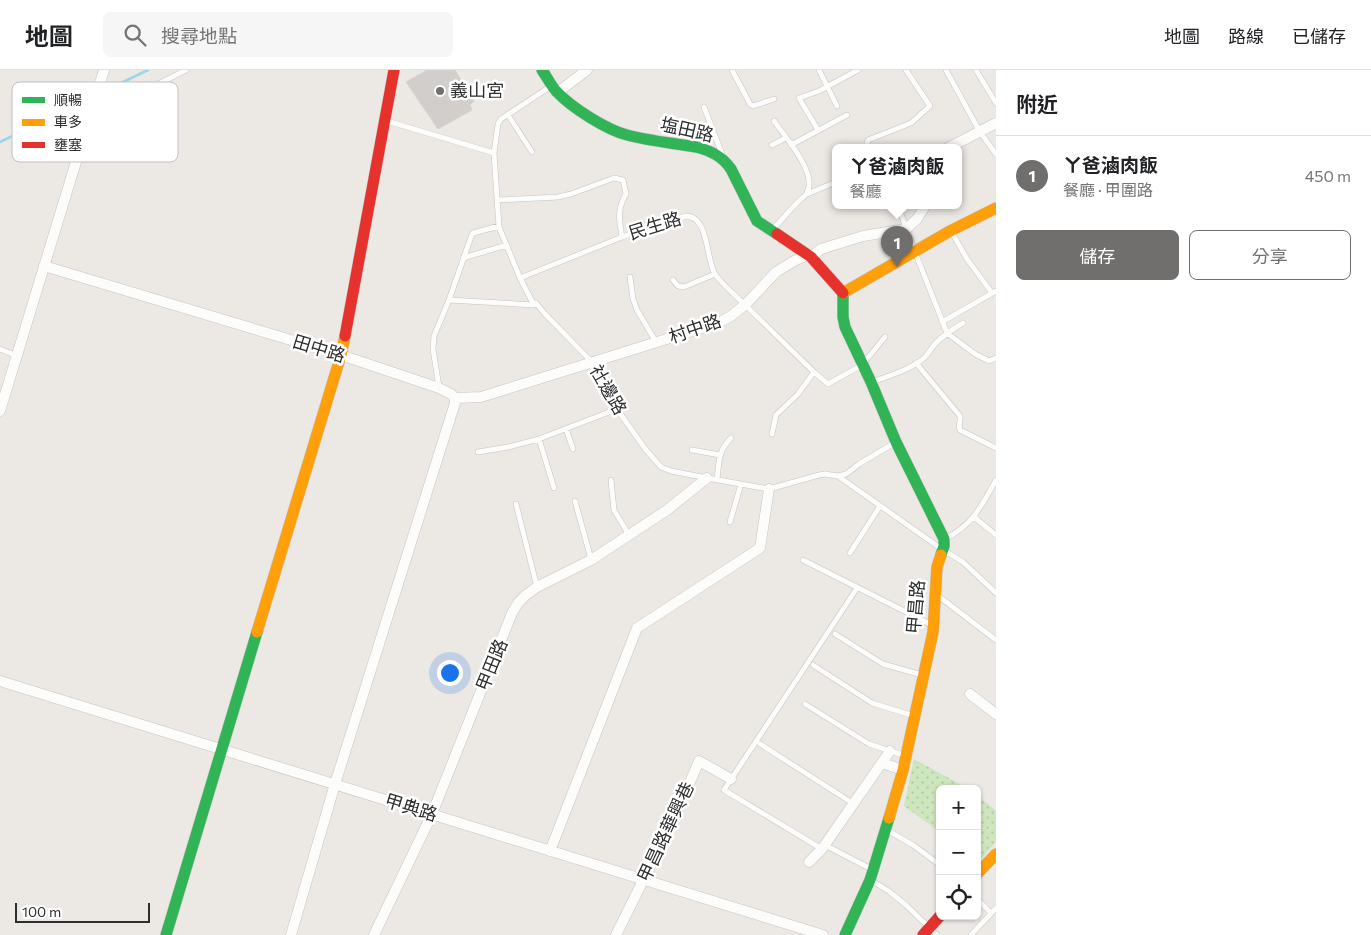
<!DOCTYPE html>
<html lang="zh-TW">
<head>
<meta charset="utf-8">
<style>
	body { margin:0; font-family:Commissioner,"Noto Sans TC",sans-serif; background:#f6f6f6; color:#202124 }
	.controls { position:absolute; right:15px; bottom:15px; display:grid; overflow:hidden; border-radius:8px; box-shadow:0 1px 4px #0004 }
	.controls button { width:45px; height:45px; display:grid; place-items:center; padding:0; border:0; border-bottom:1px solid #e0e0e0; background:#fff; color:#202124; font:25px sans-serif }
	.scale { position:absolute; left:15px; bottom:12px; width:135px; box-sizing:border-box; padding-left:5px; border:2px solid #2e2e2e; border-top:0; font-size:14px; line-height:18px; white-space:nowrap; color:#2e2e2e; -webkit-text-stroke:4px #fff; paint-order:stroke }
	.you { position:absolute; left:449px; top:602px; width:18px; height:18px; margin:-12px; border:4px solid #fff; border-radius:50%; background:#1a73e8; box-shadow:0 0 0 8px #1a73e833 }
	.badge { display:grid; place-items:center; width:32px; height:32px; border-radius:50%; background:#706f6e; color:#fff; font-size:16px; font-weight:700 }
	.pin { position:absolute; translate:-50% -41px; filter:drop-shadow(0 1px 2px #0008) }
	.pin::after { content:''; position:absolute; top:26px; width:18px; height:15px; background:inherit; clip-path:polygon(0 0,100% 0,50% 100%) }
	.popup { position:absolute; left:832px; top:74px; width:130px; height:65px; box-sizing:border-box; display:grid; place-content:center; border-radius:8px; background:#fff; filter:drop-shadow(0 1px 4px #0005); font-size:16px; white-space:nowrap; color:#757577 }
	.popup b { font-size:19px; color:#202124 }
	.popup::after { content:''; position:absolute; left:50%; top:100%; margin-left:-10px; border:10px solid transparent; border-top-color:#fff }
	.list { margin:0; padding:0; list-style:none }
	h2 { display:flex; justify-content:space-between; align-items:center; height:65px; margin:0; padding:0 20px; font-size:21px }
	h2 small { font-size:16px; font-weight:400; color:#757577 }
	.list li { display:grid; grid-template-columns:32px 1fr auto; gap:15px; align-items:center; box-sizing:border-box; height:80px; padding:0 20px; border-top:1px solid #e0e0e0 }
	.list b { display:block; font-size:19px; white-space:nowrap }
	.list p { margin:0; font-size:16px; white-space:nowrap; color:#757577 }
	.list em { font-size:16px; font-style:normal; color:#757577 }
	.actions { display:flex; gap:10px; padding:15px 20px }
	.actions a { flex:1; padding:11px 0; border:1px solid #706f6e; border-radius:8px; text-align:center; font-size:18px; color:#706f6e }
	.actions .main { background:#706f6e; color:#fff }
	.icon { flex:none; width:28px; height:28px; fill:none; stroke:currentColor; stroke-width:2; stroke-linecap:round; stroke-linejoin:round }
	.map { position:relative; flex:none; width:996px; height:865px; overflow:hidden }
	header { display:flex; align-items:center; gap:30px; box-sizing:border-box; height:70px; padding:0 25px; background:#fff; border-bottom:1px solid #e0e0e0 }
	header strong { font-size:24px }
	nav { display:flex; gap:28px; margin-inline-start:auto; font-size:18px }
	.search { width:350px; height:45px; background:#f6f6f6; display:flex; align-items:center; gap:12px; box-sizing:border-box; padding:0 18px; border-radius:8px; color:#757577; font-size:19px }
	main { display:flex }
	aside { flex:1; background:#fff }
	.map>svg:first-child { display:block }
</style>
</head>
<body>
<header>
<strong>地圖</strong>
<div class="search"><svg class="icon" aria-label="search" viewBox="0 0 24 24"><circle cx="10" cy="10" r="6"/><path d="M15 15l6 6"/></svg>搜尋地點</div>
<nav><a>地圖</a><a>路線</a><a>已儲存</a></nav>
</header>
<main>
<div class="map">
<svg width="996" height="865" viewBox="0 0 996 865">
	<defs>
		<pattern id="grass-dots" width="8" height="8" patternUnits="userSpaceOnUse" patternTransform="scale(1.25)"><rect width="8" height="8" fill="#cee6be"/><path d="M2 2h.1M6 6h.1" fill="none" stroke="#b1c6a4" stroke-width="1.8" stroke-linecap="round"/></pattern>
	</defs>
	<rect width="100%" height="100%" fill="#ece8e4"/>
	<path fill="url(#grass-dots)" d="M914,689L969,719H940V762L904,736Z
		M977,725L996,741V772L979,791L977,789Z"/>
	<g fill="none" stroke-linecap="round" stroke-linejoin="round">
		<path stroke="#99d6ec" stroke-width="2.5" d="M100,23L148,0
			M0,72L93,27"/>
	</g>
	<path fill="#d1cecb" stroke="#d7d4d0" d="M427,0H455L474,31L470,35L472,40L438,59L406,12Z"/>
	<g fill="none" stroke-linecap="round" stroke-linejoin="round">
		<g stroke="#c5c4c5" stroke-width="6">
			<path id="lane" d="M732,0L750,34L753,36L774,29
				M819,0L837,36
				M946,0L980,62L996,84
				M976,0L996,33
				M551,16L501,49L498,54L494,83L499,157L520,208L534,235L536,233L545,244L592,292L617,339L646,380L661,397L671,401L707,408L769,419L819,405L825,404L838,406L846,404L859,394L896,372
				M704,37L722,84
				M508,45L532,82
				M91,48L186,0
				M387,51L494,83
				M818,60L799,28L819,21L858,0
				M772,75L786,68
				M791,75L847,45
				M868,78L867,73L868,70L911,53L930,36L906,0
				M807,124L836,112
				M498,130L558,127L571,124L614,108L623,110L626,124C617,139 619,150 622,167
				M898,136L915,182L947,263L975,284L989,291L996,288
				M772,160C780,152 788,142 796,134C799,130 805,127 807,123C818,103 785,67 774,51
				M951,161L967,189L992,223
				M463,188L507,175
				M630,207L633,229L637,240L656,272
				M520,208L622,167L686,146C709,146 706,190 715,204C720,212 735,225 742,232C766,255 790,279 814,302L828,314L862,295L885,267
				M673,210L678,216L684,217L715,204
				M449,230L534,235
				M942,252L996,221
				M0,279L17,286
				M916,293L960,346C961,351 958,355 960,360L996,378
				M872,312C888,306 913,299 925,287C929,283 931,278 935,274C943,265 953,259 963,253
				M439,317L433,279L434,266L449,230L471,167L473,163L499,156
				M566,359L573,379
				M772,364L776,345L798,324L814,302
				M539,369L554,418
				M692,380L720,385
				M478,382L508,377L539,369L617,339
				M838,406L943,480L963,492L996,523
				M611,410L614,440L629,465
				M717,410C719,392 718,381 731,368
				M575,431L591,489
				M516,434L537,517
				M974,447L996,465
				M730,452L741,414
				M945,469C974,454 981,436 996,410
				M850,483L880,436
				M803,490L932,555
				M937,525L996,570
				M835,564L883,594L922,605
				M813,595L872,633L914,646
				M805,634L869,674L906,686
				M760,674L854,734
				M887,760L913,775L940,795
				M825,775L873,800
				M822,779L724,720L857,518
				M871,810L890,822L907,836L937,865
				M977,829L991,843
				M971,865L996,838"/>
		</g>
		<g stroke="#c5c4c5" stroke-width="11">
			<path id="street" d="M558,22L587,0
				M948,78L996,53
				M811,187L821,179L863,166L906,159L917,149L925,136
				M44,196L341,285L439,318L451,324L455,328L481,327L718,253L731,246L746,234L776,202L794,191L808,185
				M0,341L104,0
				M0,611L823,865
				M970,624L996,644
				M882,693L903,700
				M550,781L637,558L760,478L769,419
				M809,792L822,779L890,681
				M291,865L335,714L455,333V328
				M374,865L432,744L512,543L518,533L526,525L537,517L591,490L667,440L707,408
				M616,865L678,740L699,691L731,709"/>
		</g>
		<g stroke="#c5c4c5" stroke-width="12">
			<path id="fast" d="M542,0C547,7 551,16 557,22C572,38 607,60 627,65C649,71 673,73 696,77C711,81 722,86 731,99L757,151L777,164
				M843,223V247L845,257L871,312L896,372L944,469V476L941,485
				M166,865L257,562
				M845,865L870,810L889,748"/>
		</g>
		<g stroke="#c5c4c5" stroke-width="12">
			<path id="slow" d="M843,223L950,161L996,138
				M257,562L341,285L345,266
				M889,748L903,700L933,562L937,497L941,485
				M977,804L996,784"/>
		</g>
		<g stroke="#c5c4c5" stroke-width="12">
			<path id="jam" d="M777,164L811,187L843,223
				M345,266L394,0
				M923,865L940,846"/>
		</g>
		<use href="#lane" stroke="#fcfcfb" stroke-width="5"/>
		<use href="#street" stroke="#fcfcfb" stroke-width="10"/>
		<use href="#fast" stroke="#30b455" stroke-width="11"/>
		<use href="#slow" stroke="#ff9f0a" stroke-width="11"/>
		<use href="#jam" stroke="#e5322d" stroke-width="11"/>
	</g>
	<circle fill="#706f6e" stroke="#fff" stroke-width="2" cx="440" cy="21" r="5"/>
	<g text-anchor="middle" stroke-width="5" stroke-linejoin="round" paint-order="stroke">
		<g font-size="18" fill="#2e2e2e" stroke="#fff" text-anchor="start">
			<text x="450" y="27">義山宮</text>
		</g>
		<g font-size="18" fill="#2e2e2e" stroke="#fff">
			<text transform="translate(687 60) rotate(13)" y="6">塩田路</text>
			<text transform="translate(655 156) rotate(-17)" y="6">民生路</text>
			<text transform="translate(695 259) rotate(-19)" y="6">村中路</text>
			<text transform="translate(319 279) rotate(17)" y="6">田中路</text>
			<text transform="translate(608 320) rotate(60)" y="6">社邊路</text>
			<text transform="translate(916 537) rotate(-85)" y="6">甲昌路</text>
			<text transform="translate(492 595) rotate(-68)" y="6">甲田路</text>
			<text transform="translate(411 738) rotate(17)" y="6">甲典路</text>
			<text transform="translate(666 762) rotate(-65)" y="6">甲昌路華興巷</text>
		</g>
	</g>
	<rect x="12" y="12" width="166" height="80" rx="8" fill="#fff" stroke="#c0c0c0" stroke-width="1"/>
	<rect x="22" y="27" width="23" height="6" fill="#30b455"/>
	<rect x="22" y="49" width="23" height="7" fill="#ff9f0a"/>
	<rect x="22" y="72" width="23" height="6" fill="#e5322d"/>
	<g font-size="14" fill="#2e2e2e">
		<text x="54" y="35">順暢</text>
		<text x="54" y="57">車多</text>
		<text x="54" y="80">壅塞</text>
	</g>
</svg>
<div class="controls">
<button>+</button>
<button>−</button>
<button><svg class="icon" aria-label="locate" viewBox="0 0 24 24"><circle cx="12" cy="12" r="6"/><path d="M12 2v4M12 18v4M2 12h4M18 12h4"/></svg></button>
</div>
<div class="scale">100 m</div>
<div class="you"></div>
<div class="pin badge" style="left:897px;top:197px">1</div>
<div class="popup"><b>ㄚ爸滷肉飯</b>餐廳</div>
</div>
<aside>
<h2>附近<small></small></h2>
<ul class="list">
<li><span class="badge">1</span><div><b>ㄚ爸滷肉飯</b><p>餐廳 · 甲圍路</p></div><em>450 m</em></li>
</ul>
<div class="actions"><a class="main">儲存</a><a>分享</a></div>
</aside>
</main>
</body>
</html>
